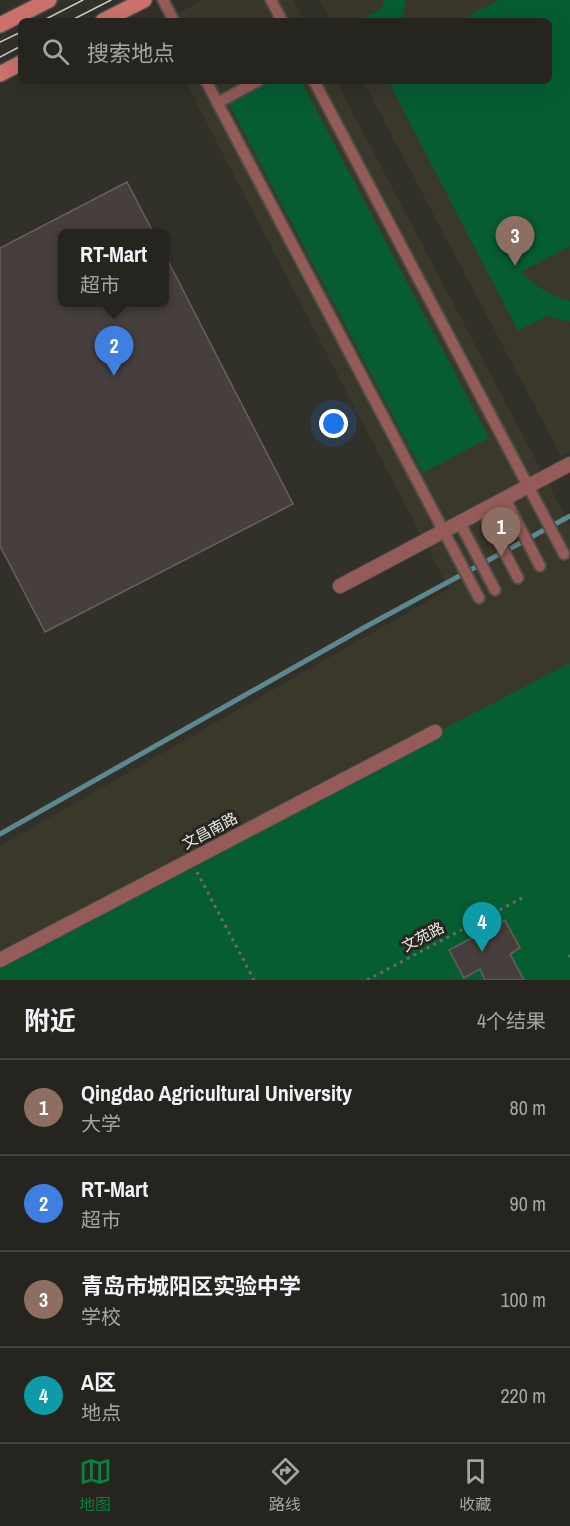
<!DOCTYPE html>
<html lang="zh">
<head>
<meta charset="utf-8">
<style>
	body { margin:0; font-family:"Archivo Narrow","Noto Sans SC",sans-serif; background:#31302c; color:#f1f3f6 }
	.you { position:absolute; left:334px; top:424px; width:21px; height:21px; margin:-15px; border:4px solid #fff; border-radius:50%; background:#1a73e8; box-shadow:0 0 0 9px #1a73e833 }
	.badge { display:grid; place-items:center; width:39px; height:39px; border-radius:50%; background:#0b8043; color:#fff; font-size:20px; font-weight:700 }
	.pin { position:absolute; translate:-50% -50px; filter:drop-shadow(0 2px 3px #0008) }
	.pin::after { content:''; position:absolute; top:32px; width:21px; height:18px; background:inherit; clip-path:polygon(0 0,100% 0,50% 100%) }
	.popup { position:absolute; left:58px; top:229px; width:111px; height:78px; box-sizing:border-box; display:grid; place-content:center; border-radius:9px; background:#25241f; filter:drop-shadow(0 2px 4px #0005); font-size:20px; white-space:nowrap; color:#a3a4a4 }
	.popup b { font-size:22px; color:#f1f3f6 }
	.popup::after { content:''; position:absolute; left:50%; top:100%; margin-left:-12px; border:12px solid transparent; border-top-color:#25241f }
	.list { margin:0; padding:0; list-style:none }
	h2 { display:flex; justify-content:space-between; align-items:center; height:78px; margin:0; padding:0 24px; font-size:26px }
	h2 small { font-size:20px; font-weight:400; color:#a3a4a4 }
	.list li { display:grid; grid-template-columns:39px 1fr auto; gap:18px; align-items:center; box-sizing:border-box; height:96px; padding:0 24px; border-top:2px solid #42413d }
	.list b { display:block; font-size:22px; white-space:nowrap }
	.list p { margin:0; font-size:20px; white-space:nowrap; color:#a3a4a4 }
	.list em { font-size:20px; font-style:normal; color:#a3a4a4 }
	.icon { flex:none; width:33px; height:33px; fill:none; stroke:currentColor; stroke-width:2; stroke-linecap:round; stroke-linejoin:round }
	.map { position:relative; flex:none; width:570px; height:980px; overflow:hidden }
	.search { position:absolute; background:#25241f; box-shadow:0 6px 24px #0002; left:18px; right:18px; top:18px; height:66px; display:flex; align-items:center; gap:15px; box-sizing:border-box; padding:0 21px; border-radius:9px; color:#a3a4a4; font-size:22px }
	.sheet { height:462px; background:#25241f }
	nav { display:flex; justify-content:space-around; align-items:center; box-sizing:border-box; height:84px; border-top:2px solid #42413d; background:#25241f; font-size:16px; color:#a3a4a4 }
	nav a { display:grid; justify-items:center; gap:3px }
	nav .on { color:#0b8043 }
	.map>svg:first-child { display:block }
</style>
</head>
<body>
<div class="map">
<svg width="570" height="980" viewBox="0 0 570 980">
	<rect width="100%" height="100%" fill="#313029"/>
	<path fill="#3a382b" d="M203,0H293L304,21H164Z
		M320,0H570V451L561,456L363,81H549V21H331Z
		M185,81H336L570,525V980H0V846L449,589Z"/>
	<path fill="#065d32" d="M384,0H406L402,21H357L382,8Z
		M499,0H570V246L521,272C535,286 550,296 570,301V322L544,315L545,317L518,331L388,81H549V21H458Z
		M273,81H301L489,438L423,473L229,104Z
		M570,663V980H0V960Z"/>
	<g fill="none" stroke-linecap="round" stroke-linejoin="round">
		<path stroke="#5d8791" stroke-width="5" d="M0,834L367,626L570,516"/>
	</g>
	<path fill="#473f3e" stroke="#69605f" stroke-width="1.5" d="M127,182L154,234H63V302H165V255L293,504L45,632L0,546V248Z
		M505,920L520,948L510,954L524,980H485L480,969L464,978L449,950Z"/>
	<g fill="none" stroke-linecap="round" stroke-linejoin="round">
		<g stroke="#4f4e48" stroke-width="14">
			<path id="pedestrian" d="M163,0L174,21
				M271,0L282,21
				M206,81L479,598
				M314,81L564,554
				M217,103L258,81
				M505,499L540,566
				M483,511L518,578
				M460,523L495,590"/>
		</g>
		<g stroke="#4f4e48" stroke-width="16">
			<path id="minor" d="M340,586L570,464
				M0,960L435,732"/>
		</g>
		<g stroke="#4f4e48" stroke-width="18">
			<path id="secondary" d="M103,21L144,0
				M0,25L49,0
				M0,74L21,63"/>
		</g>
		<path stroke="#6a6963" stroke-width="3" stroke-dasharray="3 4.5" stroke-linecap="butt" d="M197,872L254,980
			M569,955L570,957
			M367,980L522,898"/>
		<use href="#pedestrian" stroke="#945b58" stroke-width="10"/>
		<use href="#minor" stroke="#945b58" stroke-width="14"/>
		<use href="#secondary" stroke="#cc716e" stroke-width="15"/>
		<path stroke="#cccbc6" stroke-width="1.5" d="M42,21L83,0
			M70,21L111,0
			M0,42L21,32
			M0,57L21,46"/>
	</g>
	<g text-anchor="middle" stroke-width="6" stroke-linejoin="round" paint-order="stroke">
		<g font-size="15" fill="#edece8" stroke="#272620">
			<text transform="translate(210 831) rotate(-28)" y="5">文昌南路</text>
			<text transform="translate(423 937) rotate(-28)" y="5">文苑路</text>
		</g>
	</g>
</svg>
<div class="you"></div>
<div class="pin badge" style="left:501px;top:557px;background:#8d6e63">1</div>
<div class="pin badge" style="left:114px;top:376px;background:#3f7fe0">2</div>
<div class="popup"><b>RT-Mart</b>超市</div>
<div class="pin badge" style="left:515px;top:266px;background:#8d6e63">3</div>
<div class="pin badge" style="left:482px;top:952px;background:#0f9aa8">4</div>
<div class="search"><svg class="icon" aria-label="search" viewBox="0 0 24 24"><circle cx="10" cy="10" r="6"/><path d="M15 15l6 6"/></svg>搜索地点</div>
</div>
<section class="sheet">
<h2>附近<small>4个结果</small></h2>
<ul class="list">
<li><span class="badge" style="background:#8d6e63">1</span><div><b>Qingdao Agricultural University</b><p>大学</p></div><em>80 m</em></li>
<li><span class="badge" style="background:#3f7fe0">2</span><div><b>RT-Mart</b><p>超市</p></div><em>90 m</em></li>
<li><span class="badge" style="background:#8d6e63">3</span><div><b>青岛市城阳区实验中学</b><p>学校</p></div><em>100 m</em></li>
<li><span class="badge" style="background:#0f9aa8">4</span><div><b>A区</b><p>地点</p></div><em>220 m</em></li>
</ul>
</section>
<nav>
<a class="on"><svg class="icon" aria-label="map" viewBox="0 0 24 24"><path d="M3 6l6-2 6 2 6-2v14l-6 2-6-2-6 2zM9 4v14M15 6v14"/></svg>地图</a>
<a><svg class="icon" aria-label="directions" viewBox="0 0 24 24"><path d="M12 3l9 9-9 9-9-9zM9 14v-3h6M13 9l2 2-2 2"/></svg>路线</a>
<a><svg class="icon" aria-label="saved" viewBox="0 0 24 24"><path d="M7 4h10v16l-5-4-5 4z"/></svg>收藏</a>
</nav>
</body>
</html>
